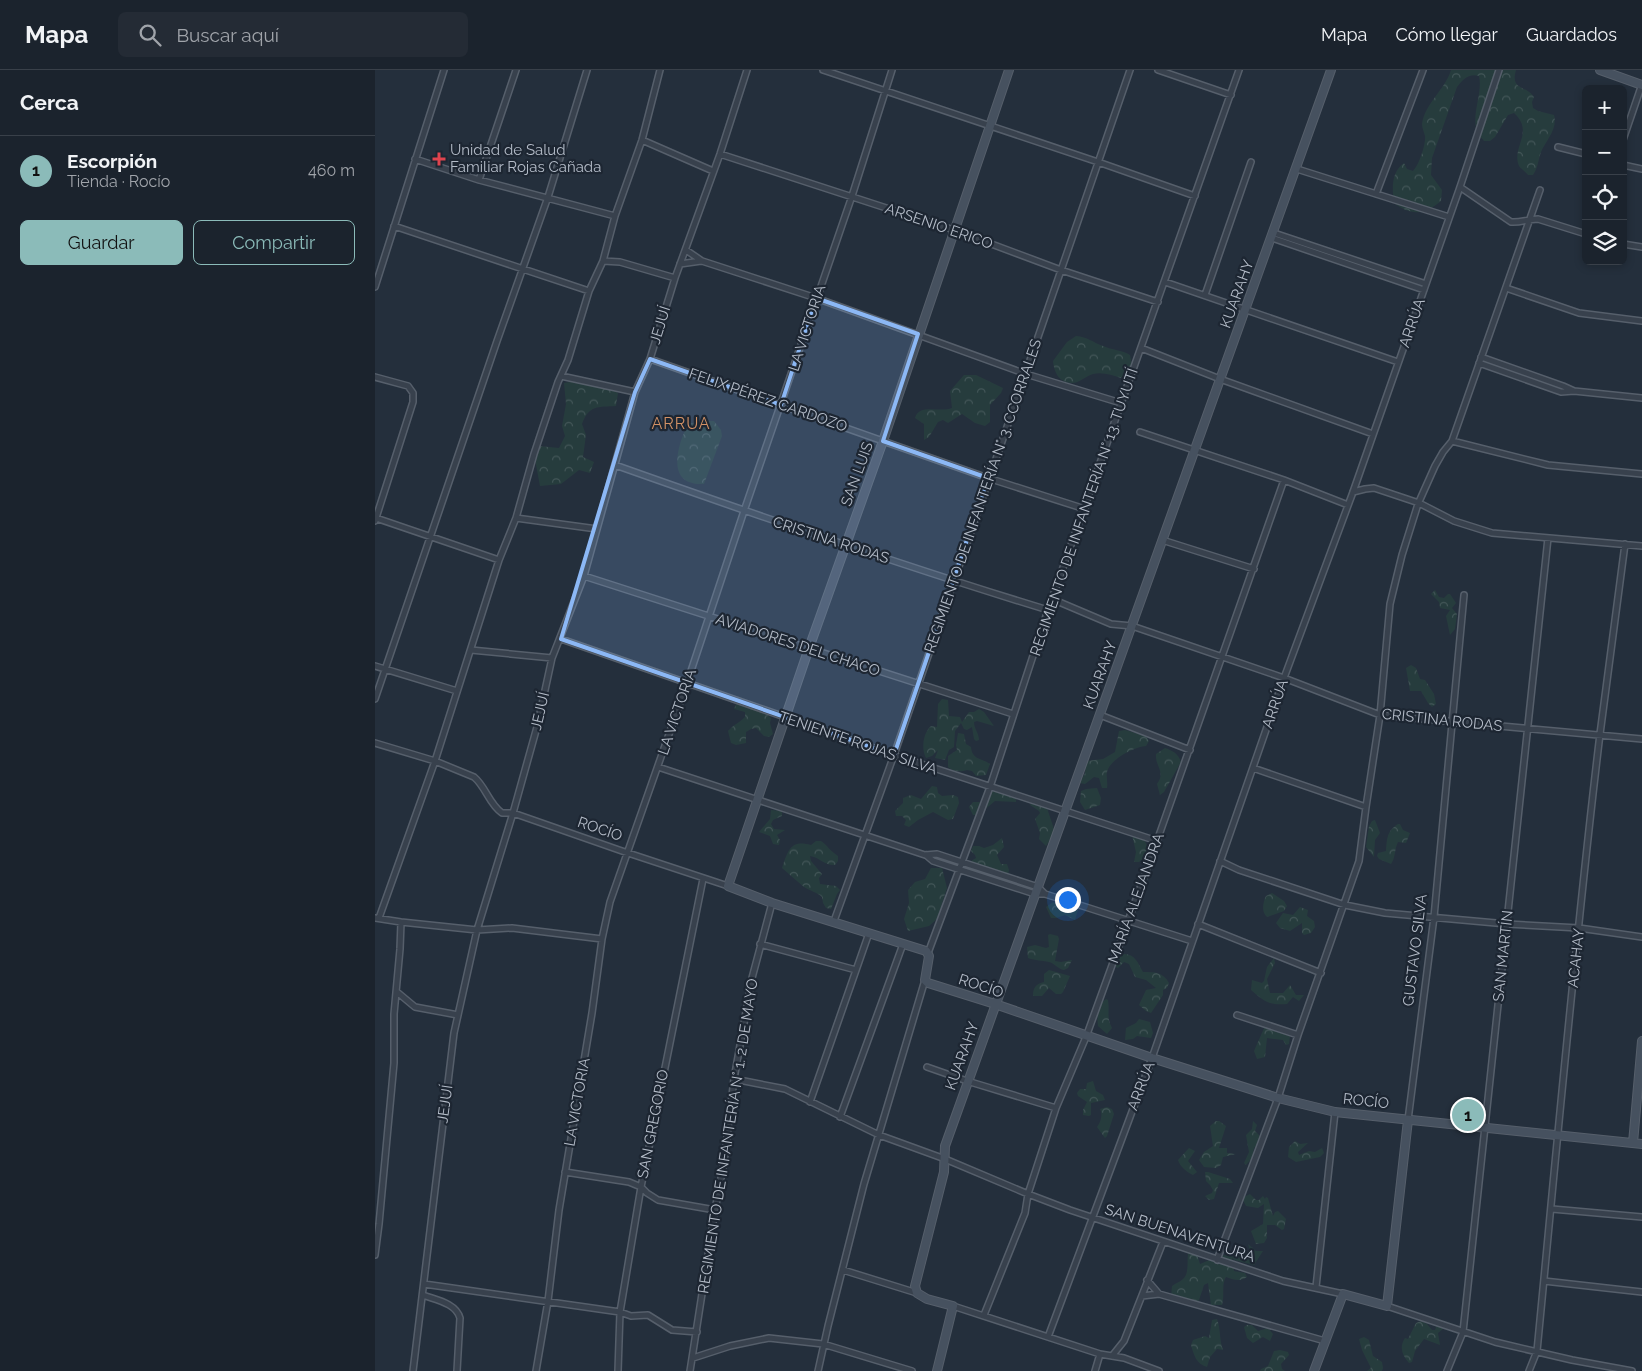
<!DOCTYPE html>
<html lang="es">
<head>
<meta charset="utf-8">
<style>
	body { margin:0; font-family:Raleway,sans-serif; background:#242b35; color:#f1f3f6 }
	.controls { position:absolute; right:15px; top:15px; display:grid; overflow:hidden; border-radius:8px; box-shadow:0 2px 8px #0003 }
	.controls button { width:45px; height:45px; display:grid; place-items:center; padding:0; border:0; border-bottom:1px solid #394049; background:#1b232d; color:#f1f3f6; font:25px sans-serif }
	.you { position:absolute; left:692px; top:829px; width:18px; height:18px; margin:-12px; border:4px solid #fff; border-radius:50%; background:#1a73e8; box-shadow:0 0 0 8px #1a73e833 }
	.badge { display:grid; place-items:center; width:32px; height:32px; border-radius:50%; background:#8bbbb9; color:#111; font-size:16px; font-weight:700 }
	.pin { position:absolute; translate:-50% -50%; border:2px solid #fff; box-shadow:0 1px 5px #0006 }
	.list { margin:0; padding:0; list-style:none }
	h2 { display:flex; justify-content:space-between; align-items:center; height:65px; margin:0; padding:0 20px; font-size:21px }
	h2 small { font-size:16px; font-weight:400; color:#a0a4aa }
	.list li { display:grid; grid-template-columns:32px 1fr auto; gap:15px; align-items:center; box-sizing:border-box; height:70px; padding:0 20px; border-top:1px solid #394049 }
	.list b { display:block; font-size:19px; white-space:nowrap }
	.list p { margin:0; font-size:16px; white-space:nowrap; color:#a0a4aa }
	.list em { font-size:16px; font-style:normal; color:#a0a4aa }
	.actions { display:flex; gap:10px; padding:15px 20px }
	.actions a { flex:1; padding:11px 0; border:1px solid #8bbbb9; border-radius:8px; text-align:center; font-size:18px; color:#8bbbb9 }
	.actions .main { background:#8bbbb9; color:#111 }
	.icon { flex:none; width:28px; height:28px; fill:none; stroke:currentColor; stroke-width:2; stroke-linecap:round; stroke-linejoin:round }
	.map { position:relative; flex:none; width:1267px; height:1301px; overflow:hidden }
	header { display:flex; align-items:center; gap:30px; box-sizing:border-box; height:70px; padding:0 25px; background:#1b232d; border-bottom:1px solid #394049 }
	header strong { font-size:24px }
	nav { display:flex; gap:28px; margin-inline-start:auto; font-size:18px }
	.search { width:350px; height:45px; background:#242b35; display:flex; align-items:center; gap:12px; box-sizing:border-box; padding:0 18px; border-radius:8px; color:#a0a4aa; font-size:19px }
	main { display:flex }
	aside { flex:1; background:#1b232d }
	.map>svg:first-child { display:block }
</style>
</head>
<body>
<header>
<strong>Mapa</strong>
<div class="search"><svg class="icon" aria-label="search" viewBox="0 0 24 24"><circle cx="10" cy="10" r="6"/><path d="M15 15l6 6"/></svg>Buscar aquí</div>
<nav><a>Mapa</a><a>Cómo llegar</a><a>Guardados</a></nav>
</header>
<main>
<aside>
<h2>Cerca<small></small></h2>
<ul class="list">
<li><span class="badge">1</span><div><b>Escorpión</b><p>Tienda · Rocío</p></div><em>460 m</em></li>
</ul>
<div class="actions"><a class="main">Guardar</a><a>Compartir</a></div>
</aside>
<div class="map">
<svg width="1267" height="1301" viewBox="0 0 1267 1301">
	<defs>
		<pattern id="forest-crowns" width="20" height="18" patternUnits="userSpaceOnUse" patternTransform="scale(1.25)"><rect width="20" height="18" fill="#263c3d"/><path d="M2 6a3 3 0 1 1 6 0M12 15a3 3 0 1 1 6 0" fill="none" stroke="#435658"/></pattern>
	</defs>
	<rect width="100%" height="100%" fill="#242f3c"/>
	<path fill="url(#forest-crowns)" d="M1076,0H1141C1135,21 1151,15 1159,27L1157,32L1158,38L1163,41L1179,45C1183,59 1171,70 1166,82C1163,90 1163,98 1158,105H1153C1151,102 1146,99 1144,96C1136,77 1160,62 1139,43L1133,45L1120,67L1115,71H1109C1107,68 1103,65 1102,61C1096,45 1108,23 1104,6C1094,3 1088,9 1082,17L1057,88L1056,105L1067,120L1066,131C1050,145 1036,146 1019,133C1017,119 1016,102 1029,93L1032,99L1038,101C1044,95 1051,74 1050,66C1049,62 1047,58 1047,54C1050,33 1070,20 1076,0Z
		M701,266C713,267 717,272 728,276C737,280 747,280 755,285L757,295L746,308C737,305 728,302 718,304C711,306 704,313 697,313C684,313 679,302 678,291L692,272Z
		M589,305H601L628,318L626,323L615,335V352L610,356L600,353L587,344L573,353L568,350L563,352L554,367L549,370V354L540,348C544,333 565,343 577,338L575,321Z
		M200,311L232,317L243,323L241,336C223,337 214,335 207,354L211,365L208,387L219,392L215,403L204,400L186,414L165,416L159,384L164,376L184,378L190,366L187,356L191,334L189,313Z
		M328,351H339L346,360L347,366L329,414C290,416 302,376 313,354Z
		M1060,520L1064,527L1069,528L1073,524H1075L1081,533L1077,538L1082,544L1080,559L1075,565L1071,546L1075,540L1065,538L1064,532L1056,524Z
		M1036,595L1041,598L1045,609L1050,610L1059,624L1061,634L1057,637L1053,633L1046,621H1035L1031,598Z
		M567,629L573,630L574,646L585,647L587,652L594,642H599L604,639L609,642L619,656L602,651L599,652C599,659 604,663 604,670L601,671L599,669L597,657L592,660L589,659L586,653L580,661L579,677L574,680L570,690L560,688L563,680L557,686L551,688C546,679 548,663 556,656L562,657L563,634Z
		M361,634C370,634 390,642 396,648L395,653L398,664L394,667L389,666L381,658L376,659L371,662V673L361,675L356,673L353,661C360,653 363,654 370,647V642L359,639Z
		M750,660L771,666L774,671L771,676C759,677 735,689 732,702C731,707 733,713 732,718H727L724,708L719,707L710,714L705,713L710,703L711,691L728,689L740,682L744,661Z
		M583,663L589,664L591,674L596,677C597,690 607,688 615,694L611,705L601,706L597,701L592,700C586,702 578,702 573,697V686L582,680L581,675Z
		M790,678C798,681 803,683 806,692L789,722L785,725L782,714C791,701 780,697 781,684Z
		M557,716L562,717L563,723L567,726L578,725L583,727L584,733L578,749L573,750L558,742L543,750L534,757L529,755L531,750L527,746H521L520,741L528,733V728L536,725L546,729Z
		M722,718L726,728L725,735L710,740L705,732L706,721L711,719Z
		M617,719L641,726V732L620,731L603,745H598L594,737L598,732H606L615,720Z
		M658,731L671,735L680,762L671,776L664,769L665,763L660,749L665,743L664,741L655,735Z
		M396,740L407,741V746L398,750L396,754L399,759L410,760L402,765L405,770L404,775L398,774L395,766L384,762L395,749Z
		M1000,750L1005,763L1000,770L999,787L991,777L994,756L997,751Z
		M1023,754H1025L1028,760L1035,763L1031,773L1023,772C1019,780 1021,787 1016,794L1004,789L1002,786L1003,783L1011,781C1012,768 1012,761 1023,754Z
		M762,762L767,765L774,780L772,785L764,792H759L761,782L757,765Z
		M627,768L629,777L622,785L626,794H632L634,800L633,805L622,808L616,798L611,799L604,803L597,801L596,791L601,788L600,785L596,781L598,776H604L609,778L618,775Z
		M441,771H446C453,776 454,780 463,786V791L460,795C450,796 444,787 435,786L436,791L447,804L444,808L445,814L461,816L465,820L462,824L456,839L451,838L448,833L447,827C442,822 435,821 429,817C422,811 415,805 407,798C413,781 415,769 436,775Z
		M556,798H567L572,818L562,849L554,856L533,861L529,849L534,833L533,820L540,812L550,809Z
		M897,823L909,831L912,836L909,841L892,847C886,842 888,832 891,826Z
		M678,832C683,835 697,841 703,840L700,850L690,845L681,848H676L671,837Z
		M925,837L933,840L932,846L939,851L940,857L936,863L929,865L927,863V853L915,861L905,858L901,853L908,843L918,845Z
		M675,864L683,866L684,869L680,891L686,892L697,890L693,898L689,900C683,899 679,893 674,892C667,890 661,891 653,888L652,877L660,875L671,878L674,877L673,865Z
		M749,884C760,884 763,893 768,902C780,902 788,902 794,913L792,918L788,920V925L776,943L771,941L764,935L771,920L781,918L771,910L760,907L754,894L749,892L743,898L741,897L740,891Z
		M899,888L900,893L892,909L895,923H908L915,915L921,925H929L924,931L918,927L912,934C893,935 890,932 876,920L877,910L887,913L889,911L892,897Z
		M674,900L695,906L688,922L686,924H681L674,918L667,926H658C658,917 661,914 669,912V904Z
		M731,929L733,930C735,942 731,947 737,958L732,964L723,956C722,945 721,936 731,929Z
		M764,949L775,952L778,963L776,968L762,966L758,969L750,970L751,958L761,953Z
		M890,956L906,961L915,966L914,974L911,975L908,970L892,968L890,987L882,989L879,981Z
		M718,1011L721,1021L728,1025L730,1030L716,1033V1045L714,1046L708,1045V1040L712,1032L703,1026L702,1023L705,1019H711L712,1013Z
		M732,1037L737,1039L739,1044L732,1066L730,1068L722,1057C726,1052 728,1044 725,1039Z
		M841,1051H844L851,1056L844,1078H852V1083L861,1084L848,1087L846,1095L841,1098L829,1097L824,1090L829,1082L838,1076L835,1056Z
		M878,1051L882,1055L880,1061L884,1065L885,1073L879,1078L877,1088L871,1095L869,1093L874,1082L871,1065L877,1059Z
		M920,1071L925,1074L933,1073L923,1082L924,1085L934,1081L940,1082L947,1078L949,1083L945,1087L921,1092L913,1087L914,1077Z
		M814,1078L820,1081L813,1091L822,1102L818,1105C812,1102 805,1097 803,1090Z
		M833,1102L855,1109L858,1113H844L839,1129L834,1130L830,1126L837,1123L838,1120L835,1115L831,1111L830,1102Z
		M875,1124L881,1130H884L888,1126L890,1129L891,1127L893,1128L898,1146L900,1142L903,1141L911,1149L909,1159L907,1160L900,1155H892V1168L889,1173L881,1174L876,1161L888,1154L889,1134L883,1138L871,1136L867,1128Z
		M873,1174L881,1181H888L879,1195L859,1190L857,1187L859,1201L870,1203L872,1207C864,1212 860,1210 851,1207C846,1215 850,1225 847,1235H836L833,1213L829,1215L823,1233C812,1238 806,1233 796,1228L797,1216C801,1213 805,1212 808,1209C816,1202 810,1186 815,1177H820L825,1194L846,1185L874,1187L876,1184Z
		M842,1249C846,1260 844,1269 848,1280L842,1279L835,1287L832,1297C821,1294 819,1285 816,1275L818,1270L830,1266L834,1268L837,1250Z
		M1046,1251L1052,1254L1057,1260H1060L1062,1255L1069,1258L1063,1263L1065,1275L1049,1269L1040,1281L1037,1292L1034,1293C1027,1285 1024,1277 1030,1268L1033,1269L1041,1253Z
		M872,1255H877L883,1261L893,1258L898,1264L895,1271L888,1267L878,1273L872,1268L869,1257Z
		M989,1267L994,1270L998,1286L1007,1292L1008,1298L1007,1301H992L996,1298L987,1280L984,1269Z
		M905,1280L913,1282L914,1285L906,1294L907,1299L910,1301H885L886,1299L893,1296L899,1281Z"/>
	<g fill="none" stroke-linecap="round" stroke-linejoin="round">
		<g stroke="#565f6b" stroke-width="8">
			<path id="street" d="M448,0L723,92L820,126
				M783,0L856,25
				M267,70L338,101
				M1248,70L1267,14
				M1183,77L1211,84
				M345,84L579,160L686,200L783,232
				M40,89L104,110L240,146
				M1248,95L1267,99
				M922,99L1074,147
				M104,110L141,0
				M1085,117L1136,152C1145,153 1153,149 1163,149L1211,164
				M1001,124L1048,0
				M19,156L214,221L228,191L240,146L267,70L285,0
				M899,163L1051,214
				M897,168L1049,220
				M1248,174L1267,177
				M311,180L327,191L441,228L651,304L746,333
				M228,191L245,192L300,208
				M305,194L326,191
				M790,212L1023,292
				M0,217L69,0
				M1131,218L1204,243L1267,251
				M830,225L876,92
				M766,278L845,309L998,364
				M1106,287L1188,316L1199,321
				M275,289L613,408L710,439
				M1104,293L1186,322L1199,321L1267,328
				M186,306L260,322
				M0,307L33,316L38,323V332L0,451
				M765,362L909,410L973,435
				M1077,371L1173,395L1267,404
				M240,395C384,446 528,496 673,540
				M978,422L990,419L999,418L1044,433L1079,451L1117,463L1267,476
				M1,448L124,490
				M141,448L222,459
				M787,470L879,499
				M209,506L638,644
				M677,529L736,554L757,556L909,608L1005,645L1267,669
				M186,569L519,685L782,771
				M96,580L177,588
				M0,596L82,621
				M0,629L122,271L173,127L212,0
				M725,645L815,680
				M0,673L60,691L99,707C111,717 114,734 127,743H138L247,781L353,816
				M283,697L550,785L562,784L663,817L670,824
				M878,698L991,737
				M551,785L558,791L660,824H670L817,871
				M845,791L864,800L970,835L1010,843L1132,854L1204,858L1267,867
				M0,848L26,852L102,860L137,858L227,869
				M4,848L60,691L124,490L141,448L159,384L183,312L193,290L214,221
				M459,851L519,685L755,0
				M823,854L946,903
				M385,874L481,900
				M553,883L615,717L673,540L864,0
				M22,922L40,937L83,945
				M862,945L923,965
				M552,997L592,1011L681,1038
				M359,1009L410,1019L504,1065L570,1089L653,1124L695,1140L908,1211L968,1224
				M435,1032L494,863
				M465,1047L528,874
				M1033,1050L1059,847L1089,525
				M190,1102L254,1112L266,1117L272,1123L283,1130L340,1140
				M1177,1139L1267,1147
				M0,1185L4,1154L19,993V944L25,879L26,852
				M842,1190L903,1028L923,965L984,791L991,737L1005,645L1015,534L1027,485L1043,434L1060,396L1068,382L1077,371L1165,120
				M468,1200L542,1223
				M772,1210L784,1224L950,1271
				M1169,1211L1267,1222
				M49,1214L245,1242L256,1246L273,1245L297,1260L322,1262
				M941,1217L960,1042
				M48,1225C61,1230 81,1233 85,1248L82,1301
				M767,1226L784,1224
				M578,1236L725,1284L749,1288L784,1301
				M1012,1236L1120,1272L1197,1290L1257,1301
				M609,1245L650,1143L653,1124L681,1038L711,967L782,771L909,410
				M673,1267L777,988L909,608L978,422L1085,117L1124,0
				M737,1286L749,1271L788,1172
				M318,1288L355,1276L394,1268L448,1274L537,1301
				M38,1301L79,963L102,860L138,743L162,657L177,588L209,506L260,322L275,289L300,208L345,84L372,0
				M161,1301L173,1231L184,1140L217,943L227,869L235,832L312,613L369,441L477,126L517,0
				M243,1301L245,1242L266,1117L328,809
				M315,1301L340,1140L349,1092L359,1009L377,908L397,833
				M443,1301L453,1256L489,1114L550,910
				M720,1301L725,1284
				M1072,1301L1088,1262L1173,468
				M1154,1301L1162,1281C1182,1076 1200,870 1225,664C1233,601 1241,538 1250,474"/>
		</g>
		<g stroke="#565f6b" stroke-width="10">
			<path id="secondary" d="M634,0L508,371L434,578L353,816L397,833L551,881L554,886L550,910L553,913L620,934L777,988L903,1028L960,1042L1267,1074
				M1225,0L1267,15
				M1258,1073L1267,971
				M562,1301L578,1236L552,1229L542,1223L540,1216L569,1102L570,1076L956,0
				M939,1301L968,1224L1012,1236L1033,1050"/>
		</g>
		<use href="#street" stroke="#38414d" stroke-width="5"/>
		<use href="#secondary" stroke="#46515f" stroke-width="8"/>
	</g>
	<path fill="#8cb8f5" fill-opacity="0.2" stroke="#8cb8f5" stroke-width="4" stroke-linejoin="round" d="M441,228L543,264L508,371L613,408L519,685L186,569L260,322L275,289L406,335Z"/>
	<path fill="#e0444e" stroke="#1d2632" stroke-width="2" d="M61.5 81.5h5v5h5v5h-5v5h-5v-5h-5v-5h5z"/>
	<g text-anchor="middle" stroke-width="4.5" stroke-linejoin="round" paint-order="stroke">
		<g font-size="15" fill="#b4bcc8" stroke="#1d2632" text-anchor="start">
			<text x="75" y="85">Unidad de Salud<tspan x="75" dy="17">Familiar Rojas Cañada</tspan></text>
		</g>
		<g font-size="15" fill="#b4bcc8" stroke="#1d2632">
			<text transform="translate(564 156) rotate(19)" y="5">ARSENIO ERICO</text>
			<text transform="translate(862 224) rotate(-70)" y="5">KUARAHY</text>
			<text transform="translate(1037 253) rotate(-71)" y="5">ARRÚA</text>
			<text transform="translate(285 255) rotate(-73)" y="5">JEJUÍ</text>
			<text transform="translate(432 258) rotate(-72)" y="5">LA VICTORIA</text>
			<text transform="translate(393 330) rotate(19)" y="5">FELIX PÉREZ CARDOZO</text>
			<text transform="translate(482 404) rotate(-70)" y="5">SAN LUIS</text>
			<text transform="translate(608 426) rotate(-71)" y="5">REGIMIENTO DE INFANTERÍA N° 3. CCORRALES</text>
			<text transform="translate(709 442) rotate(-71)" y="5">REGIMIENTO DE INFANTERÍA N° 13. TUYUTÍ</text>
			<text transform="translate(456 470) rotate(18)" y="5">CRISTINA RODAS</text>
			<text transform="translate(423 575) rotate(18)" y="5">AVIADORES DEL CHACO</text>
			<text transform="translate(725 605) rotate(-70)" y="5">KUARAHY</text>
			<text transform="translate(900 634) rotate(-71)" y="5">ARRÚA</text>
			<text transform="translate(165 641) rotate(-77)" y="5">JEJUÍ</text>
			<text transform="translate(302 642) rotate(-71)" y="5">LA VICTORIA</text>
			<text transform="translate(1067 650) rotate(6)" y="5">CRISTINA RODAS</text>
			<text transform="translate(483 673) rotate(19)" y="5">TENIENTE ROJAS SILVA</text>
			<text transform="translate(225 759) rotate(19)" y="5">ROCÍO</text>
			<text transform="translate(761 828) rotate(-70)" y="5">MARÍA ALEJANDRA</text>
			<text transform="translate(1040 880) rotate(-83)" y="5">GUSTAVO SILVA</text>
			<text transform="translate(1128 886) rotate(-84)" y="5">SAN MARTÍN</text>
			<text transform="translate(1201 888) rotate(-84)" y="5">ACAHAY</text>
			<text transform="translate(606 916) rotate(18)" y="5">ROCÍO</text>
			<text transform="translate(587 986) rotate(-70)" y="5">KUARAHY</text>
			<text transform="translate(766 1016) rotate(-69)" y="5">ARRÚA</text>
			<text transform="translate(991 1031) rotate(6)" y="5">ROCÍO</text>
			<text transform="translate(202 1032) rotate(-80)" y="5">LA VICTORIA</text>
			<text transform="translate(70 1034) rotate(-82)" y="5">JEJUÍ</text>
			<text transform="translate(278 1054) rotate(-79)" y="5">SAN GREGORIO</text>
			<text transform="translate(353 1066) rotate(-81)" y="5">REGIMIENTO DE INFANTERÍA N° 1. 2 DE MAYO</text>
			<text transform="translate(805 1163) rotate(18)" y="5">SAN BUENAVENTURA</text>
		</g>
		<g font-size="16" letter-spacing="1" fill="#d29165" stroke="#1d2632">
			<text x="306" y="359">ARRUA</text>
		</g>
	</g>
</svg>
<div class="controls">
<button>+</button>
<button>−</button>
<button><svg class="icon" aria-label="locate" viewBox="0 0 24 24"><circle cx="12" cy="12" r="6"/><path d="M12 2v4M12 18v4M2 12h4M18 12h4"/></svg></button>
<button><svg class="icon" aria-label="layers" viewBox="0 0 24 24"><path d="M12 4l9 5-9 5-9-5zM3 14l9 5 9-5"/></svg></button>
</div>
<div class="you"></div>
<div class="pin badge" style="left:1093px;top:1045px">1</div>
</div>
</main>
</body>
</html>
